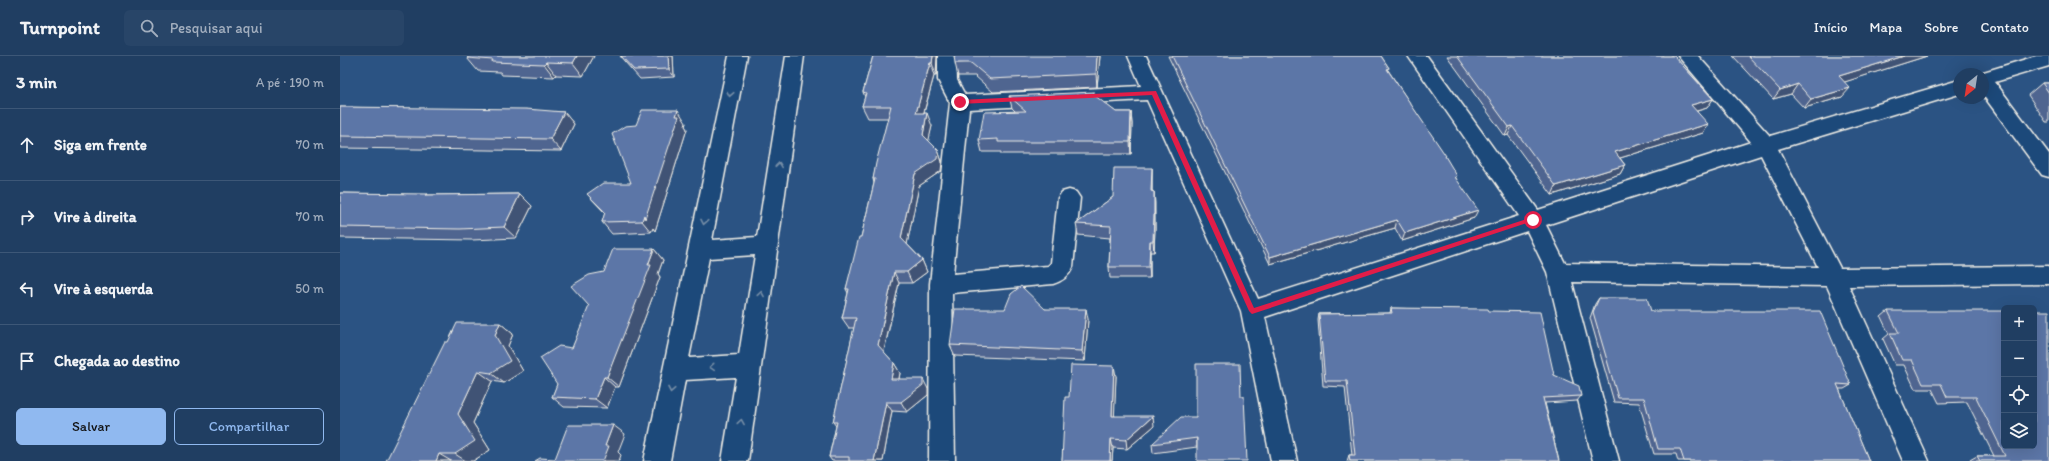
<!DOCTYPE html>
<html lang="pt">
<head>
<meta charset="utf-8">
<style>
	body { margin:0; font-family:Itim,sans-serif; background:#284568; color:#f1f3f6 }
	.controls { position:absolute; right:12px; bottom:12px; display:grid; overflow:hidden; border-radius:6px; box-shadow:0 4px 16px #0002 }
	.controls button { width:36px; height:36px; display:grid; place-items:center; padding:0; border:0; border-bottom:1px solid #3d5777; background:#203e62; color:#f1f3f6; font:20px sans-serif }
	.compass { position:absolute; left:1613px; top:12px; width:36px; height:36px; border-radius:50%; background:#203e62; box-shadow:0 4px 16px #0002; rotate:210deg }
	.stop { position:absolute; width:12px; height:12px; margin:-9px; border:3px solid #e11d48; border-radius:50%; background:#fff }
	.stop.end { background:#e11d48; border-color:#fff; box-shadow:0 1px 4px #0008 }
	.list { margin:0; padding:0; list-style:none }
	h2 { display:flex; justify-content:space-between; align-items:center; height:52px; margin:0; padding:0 16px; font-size:17px }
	h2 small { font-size:13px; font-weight:400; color:#a2aebe }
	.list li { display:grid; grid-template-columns:26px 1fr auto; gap:12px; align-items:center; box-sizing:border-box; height:72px; padding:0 16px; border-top:1px solid #3d5777 }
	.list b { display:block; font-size:15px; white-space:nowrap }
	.list em { font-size:13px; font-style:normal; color:#a2aebe }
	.actions { display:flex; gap:8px; padding:12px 16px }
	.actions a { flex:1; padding:9px 0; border:1px solid #90b9f0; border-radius:6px; text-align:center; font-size:14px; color:#90b9f0 }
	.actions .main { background:#90b9f0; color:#111 }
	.icon { flex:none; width:22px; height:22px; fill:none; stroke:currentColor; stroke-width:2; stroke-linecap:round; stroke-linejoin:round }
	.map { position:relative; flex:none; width:1709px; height:405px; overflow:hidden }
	header { display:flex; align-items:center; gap:24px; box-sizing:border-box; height:56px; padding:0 20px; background:#203e62; border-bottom:1px solid #3d5777 }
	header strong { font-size:19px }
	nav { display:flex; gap:22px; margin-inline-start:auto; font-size:14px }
	.search { width:280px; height:36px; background:#284568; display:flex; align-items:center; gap:10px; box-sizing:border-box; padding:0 14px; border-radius:6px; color:#a2aebe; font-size:15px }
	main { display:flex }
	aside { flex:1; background:#203e62 }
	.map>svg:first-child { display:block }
</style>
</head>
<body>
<header>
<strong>Turnpoint</strong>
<div class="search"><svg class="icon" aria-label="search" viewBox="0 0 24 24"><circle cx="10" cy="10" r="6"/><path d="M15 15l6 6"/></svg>Pesquisar aqui</div>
<nav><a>Início</a><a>Mapa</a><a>Sobre</a><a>Contato</a></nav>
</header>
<main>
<aside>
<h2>3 min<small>A pé · 190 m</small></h2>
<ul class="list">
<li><svg class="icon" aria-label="ahead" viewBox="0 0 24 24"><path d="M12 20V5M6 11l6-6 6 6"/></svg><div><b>Siga em frente</b></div><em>70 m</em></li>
<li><svg class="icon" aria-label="right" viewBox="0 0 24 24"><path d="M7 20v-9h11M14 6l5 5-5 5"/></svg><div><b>Vire à direita</b></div><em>70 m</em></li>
<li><svg class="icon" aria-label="left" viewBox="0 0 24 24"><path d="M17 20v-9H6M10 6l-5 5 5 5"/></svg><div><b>Vire à esquerda</b></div><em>50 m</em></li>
<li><svg class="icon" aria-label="arrive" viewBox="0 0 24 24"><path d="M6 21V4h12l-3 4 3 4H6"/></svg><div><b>Chegada ao destino</b></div></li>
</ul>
<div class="actions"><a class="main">Salvar</a><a>Compartilhar</a></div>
</aside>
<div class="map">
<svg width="1709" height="405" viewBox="0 0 1709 405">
	<rect width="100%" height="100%" fill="#2b5383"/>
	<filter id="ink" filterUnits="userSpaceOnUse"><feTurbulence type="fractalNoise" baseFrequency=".025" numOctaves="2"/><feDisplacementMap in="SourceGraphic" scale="8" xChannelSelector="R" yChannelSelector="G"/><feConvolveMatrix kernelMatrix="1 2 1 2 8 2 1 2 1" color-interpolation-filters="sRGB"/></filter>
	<g filter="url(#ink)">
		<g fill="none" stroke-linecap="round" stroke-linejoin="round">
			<g stroke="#f4f1e8" stroke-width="3">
				<path id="minor" d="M389,0H407L372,184L417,181L446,0H464L408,405H382L396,321L345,324L330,405H304ZM415,199L399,299L349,302L369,202Z
					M598,0H616L617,24L625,39L801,30L788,0H806L918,243L1179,160L1068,0H1087L1198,154L1411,86L1338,0H1358L1430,80L1619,24V38L1438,93L1500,212L1709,210V228L1509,230L1589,405H1563L1487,230L1232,226L1279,405H1253L1207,216L1187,175L925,261L957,405H931L901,255L807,44L629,53L613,218L708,210L711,207L718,142L722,136L729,134L736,136L740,142L733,211C729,220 723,225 713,228L612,237L615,405H589L590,228L610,47L598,24ZM1421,99L1478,211L1225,207L1206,169Z
					M1696,0H1709V10L1655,26L1709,98V121L1702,119L1643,39V18H1637Z"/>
			</g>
			<use href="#minor" fill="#1f4a7a" fill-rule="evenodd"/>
		</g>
		<path fill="#4f6590" stroke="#f4f1e8" d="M129,0H254L243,20L216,19L214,21L162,19L160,16L138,15L127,2Z
			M280,0H333L334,21L300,23L285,6Z
			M533,0H597L596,20H594L584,57L592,70L588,85L598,94L602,106L601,115L579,130L567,188L582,204L587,216L572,227H559L544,296L554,307L560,317L559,323L588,333V339L567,356L552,355L543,405H492L489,401L496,370L493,366L514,272H509L502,262L508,237L506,233L521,181L534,127L533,123L548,62H528L522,50L525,41L523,36Z
			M760,0L757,31L653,36L635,20H618L615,7Z
			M828,0H1041L1049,12L1048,14L1106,102L1116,122L1134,162L1062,185L1055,172L930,208Z
			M1107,0H1334L1373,43L1367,52L1357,55L1363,77L1280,102L1285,109L1280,118L1212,139L1168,79L1165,80Z
			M1393,0H1587L1504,26L1502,41L1464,52L1451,38L1433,43Z
			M1702,27H1709V66H1706L1688,39Z
			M669,40H754L776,56H791L792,68L791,98H661V96H642L639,84L675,55L672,52Z
			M0,51L224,56L234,68L221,95L0,92Z
			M346,67L345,70L347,73L315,175L313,172L311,176L272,178L262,166L265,157L247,138L291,127L296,69Z
			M812,112V135L814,136L815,147V172L814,196H810V222H770L769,211L770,182L738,179L736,168L773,141Z
			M0,137L89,139L180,138L192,150L176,182L132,184L0,182Z
			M314,193L323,204L318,218L320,221L279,331H275L267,352L224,351L212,341L264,216Z
			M1259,242L1311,255L1511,329L1504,333H1499L1529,405H1338L1336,398H1314L1299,347L1274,346L1250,262L1255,248Z
			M1051,252L1149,255L1214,319L1241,340L1237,345L1205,347L1219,405H1007L1009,399H1012L1005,331L983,330L978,264L979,258L1050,257Z
			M705,253L748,263L745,305L615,300L610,289Z
			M1548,255L1709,405H1628L1637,400H1654L1627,346L1599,347L1592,333H1575L1564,309H1555L1543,283L1549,278L1541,261Z
			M160,267L173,278L168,290L183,315L164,327L152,325L133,367L150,394L133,405H46Z
			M776,320L774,360L814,370L787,393L773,392L772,405H722L729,341Z
			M856,361L857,391L813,397L812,388Z"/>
		<path fill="#405375" stroke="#f4f1e8" d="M237,0H254L243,20L233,7Z
			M328,0H333L334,21L329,13Z
			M593,0H597L596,20L592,7Z
			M757,0H760L757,31L756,18Z
			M1564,0H1587L1492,30L1499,20Z
			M206,6L216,19L214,21L204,8Z
			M590,7L594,20L580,70L576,57Z
			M1458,28L1451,38L1433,43L1440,34Z
			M1510,32L1502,41L1464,52L1471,43Z
			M1373,43L1367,52L1346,58L1351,49Z
			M338,54L346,67L345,70L347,73L315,175L313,172L311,176L302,165Z
			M224,56L234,68L221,95L210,83Z
			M791,56L792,68L791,98L790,86Z
			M587,57L592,70L587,92L583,79Z
			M1368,68L1363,77L1270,105L1275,96Z
			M1172,70L1168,79L1165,80L1169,71Z
			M598,94L602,106L601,115L579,130L566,193L561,182L575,118Z
			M1285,109L1280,118L1212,139L1216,130Z
			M812,112V147L811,135Z
			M814,136L815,172L814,196L813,185Z
			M180,138L192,150L176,182L164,171Z
			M1138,154L1134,162L1062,185L1065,177Z
			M1057,164L1055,172L930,208V201Z
			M810,185V222L809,211Z
			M314,193L323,204L318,218L320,221L279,331L267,321Z
			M582,204L587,216L572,227L567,216Z
			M554,216L559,227L543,299L538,289Z
			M746,253L748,263L745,305L742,295Z
			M160,267L173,278L168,290L183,315L164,327L151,317L155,279Z
			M554,307L560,317L557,333L551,323Z
			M774,310L776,320L774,369L772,360Z
			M138,315L152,325L133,367L150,394L133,405H126L115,398L118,358Z
			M264,321L275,331L267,352L255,343Z
			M583,323L588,333V339L567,356L561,346Z
			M546,346L552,355L543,405H534Z
			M813,360L814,370L787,393L786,384Z
			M273,369L285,378L278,396L281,399L279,405H263L265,390Z
			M771,383L773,392L772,405H770Z
			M99,398L111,405H96Z"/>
		<path fill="#5c76a7" stroke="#f4f1e8" d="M129,0H237L233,7L206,6L204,8L152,6L153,4L127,2Z
			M281,0H328L329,13L294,14Z
			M533,0H593L592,7H590L576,57H587L583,79L598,94L597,103L575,118L561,182L582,204L567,216H554L538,289L554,307L551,323H583V329L561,346H546L534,405H509V401H489L497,366H493L516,262H502L509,233H506L519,181H521L535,123H533L536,107L551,50H522L526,37L523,36Z
			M614,0H757L756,18L650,23L631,7H615Z
			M832,0H1041L1049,12L1047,13L1106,100H1105L1117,120L1115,121L1138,154L1065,177L1057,164L930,201Z
			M1117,0H1334L1373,43L1351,49L1368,68L1275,96L1285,109L1216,130L1172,70L1169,71Z
			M1408,0H1564L1499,20L1510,32L1471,43L1458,28L1440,34Z
			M1702,27H1709V37Z
			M754,36V39L776,56H791L790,86H658V83L639,84L644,56L686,55L669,40Z
			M0,51L186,53L224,56L210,83L0,80Z
			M302,54H338L336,60H339L305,163L304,159L302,165L262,166L265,156L247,138L263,127H291L272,78L285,70L296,69Z
			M774,112H812L811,135L814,136V160L813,185H810L809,211H769L771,170L736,168L773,141Z
			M0,137L88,138L85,139L180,138L164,171L120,173L0,171Z
			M273,193H314L308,209H311L267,321H264L255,343L212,341L217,328L200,302L219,290L232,292L249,250L231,230L249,219L264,216Z
			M681,230L705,253H746L742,295L610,289L615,253H665L671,238Z
			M1259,242H1307L1311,255H1480L1511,329L1497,328L1529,405H1344L1340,393H1318L1304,342H1278L1253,256Z
			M1051,252L1148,253L1149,255L1200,256L1214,319L1239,330L1241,340L1203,342L1219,405H1010L1009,399H1015L1007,325H985L979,258L1052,257Z
			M1548,255H1664V390H1694V255H1709V405H1640L1637,400H1665L1636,341H1607L1601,328H1583L1572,304H1562L1550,277H1559Z
			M117,267H160L155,279L170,305L151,317L138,315L118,358L135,385L115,398H99L96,405H46L105,286H108Z
			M856,308H900L901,340H904L907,405H857V382L812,388L841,361H856Z
			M731,309L774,310L772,360H813L786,384L771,383L770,405H722L725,341H729Z
			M228,369H273L265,390H269L263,405H195L200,402L215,403Z"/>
		<defs><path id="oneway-chevron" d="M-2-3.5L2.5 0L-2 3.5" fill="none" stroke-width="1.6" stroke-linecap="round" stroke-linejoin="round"/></defs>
		<g stroke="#748da6">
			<use href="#oneway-chevron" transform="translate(390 38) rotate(101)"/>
			<use href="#oneway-chevron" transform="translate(439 109) rotate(-82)"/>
			<use href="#oneway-chevron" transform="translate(364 166) rotate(101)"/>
			<use href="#oneway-chevron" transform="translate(421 238) rotate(-81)"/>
			<use href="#oneway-chevron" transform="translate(372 311) rotate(176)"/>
			<use href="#oneway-chevron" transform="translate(331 334) rotate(101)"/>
			<use href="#oneway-chevron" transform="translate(401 366) rotate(-81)"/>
		</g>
	</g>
	<path fill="#e11d48" d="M816,35L914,252L1193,161L1196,164L912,258L909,255L812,39L620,48L617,46L620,44Z"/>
</svg>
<div class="controls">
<button>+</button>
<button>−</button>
<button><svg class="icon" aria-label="locate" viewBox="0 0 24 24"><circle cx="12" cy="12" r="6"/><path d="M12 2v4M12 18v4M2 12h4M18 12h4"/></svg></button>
<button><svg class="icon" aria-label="layers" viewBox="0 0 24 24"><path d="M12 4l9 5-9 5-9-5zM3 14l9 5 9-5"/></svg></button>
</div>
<svg class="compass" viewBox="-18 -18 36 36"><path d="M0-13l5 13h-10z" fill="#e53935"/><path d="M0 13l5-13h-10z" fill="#a2aebe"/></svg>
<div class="stop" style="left:1193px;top:164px"></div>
<div class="stop end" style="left:620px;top:46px"></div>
</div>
</main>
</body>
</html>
